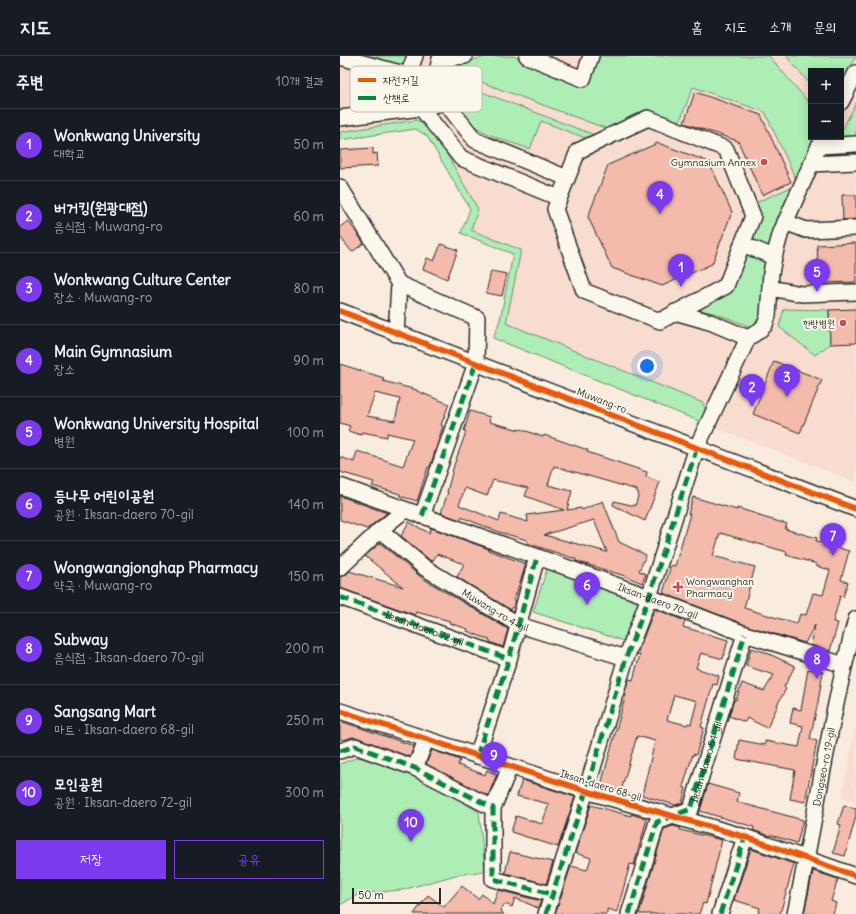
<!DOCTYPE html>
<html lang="ko">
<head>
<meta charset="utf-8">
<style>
	body { margin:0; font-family:Delius,"Poor Story",sans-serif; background:#242831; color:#f1f3f6 }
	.controls { position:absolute; right:12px; top:12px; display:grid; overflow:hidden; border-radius:0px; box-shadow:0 2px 10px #0003 }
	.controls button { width:36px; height:36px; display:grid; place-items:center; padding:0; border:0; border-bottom:1px solid #363941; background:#171b24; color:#f1f3f6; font:20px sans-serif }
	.scale { position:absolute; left:12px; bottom:10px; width:89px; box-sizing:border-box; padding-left:4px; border:2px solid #2b2b2b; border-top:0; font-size:11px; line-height:14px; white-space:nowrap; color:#2b2b2b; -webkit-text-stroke:3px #fbf7ec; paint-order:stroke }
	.you { position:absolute; left:307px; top:310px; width:14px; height:14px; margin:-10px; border:3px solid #fff; border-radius:50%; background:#1a73e8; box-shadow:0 0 0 6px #1a73e833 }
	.badge { display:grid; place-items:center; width:26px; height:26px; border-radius:50%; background:#7c3aed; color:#fff; font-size:13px; font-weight:700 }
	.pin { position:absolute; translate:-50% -33px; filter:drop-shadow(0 1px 2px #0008) }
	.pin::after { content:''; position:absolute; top:21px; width:14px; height:12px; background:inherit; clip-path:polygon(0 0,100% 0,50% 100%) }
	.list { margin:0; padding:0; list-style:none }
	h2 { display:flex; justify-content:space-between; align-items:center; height:52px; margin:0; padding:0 16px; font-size:17px }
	h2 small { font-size:13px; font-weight:400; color:#9ea1a6 }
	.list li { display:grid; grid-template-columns:26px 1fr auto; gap:12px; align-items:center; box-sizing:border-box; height:72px; padding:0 16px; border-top:1px solid #363941 }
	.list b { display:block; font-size:15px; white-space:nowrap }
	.list p { margin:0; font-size:13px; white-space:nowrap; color:#9ea1a6 }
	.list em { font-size:13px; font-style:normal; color:#9ea1a6 }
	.actions { display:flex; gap:8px; padding:12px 16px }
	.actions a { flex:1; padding:9px 0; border:1px solid #7c3aed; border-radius:0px; text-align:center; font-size:14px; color:#7c3aed }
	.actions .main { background:#7c3aed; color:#fff }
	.map { position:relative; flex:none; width:516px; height:858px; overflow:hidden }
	header { display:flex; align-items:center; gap:24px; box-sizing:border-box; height:56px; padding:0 20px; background:#171b24; border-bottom:1px solid #363941 }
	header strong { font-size:19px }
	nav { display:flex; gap:22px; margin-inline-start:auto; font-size:14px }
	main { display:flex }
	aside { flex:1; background:#171b24 }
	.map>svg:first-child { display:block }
</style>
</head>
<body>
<header>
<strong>지도</strong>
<nav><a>홈</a><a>지도</a><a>소개</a><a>문의</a></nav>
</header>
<main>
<aside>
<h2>주변<small>10개 결과</small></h2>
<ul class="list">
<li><span class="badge">1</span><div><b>Wonkwang University</b><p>대학교</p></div><em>50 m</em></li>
<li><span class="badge">2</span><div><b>버거킹(원광대점)</b><p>음식점 · Muwang-ro</p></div><em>60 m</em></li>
<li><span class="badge">3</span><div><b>Wonkwang Culture Center</b><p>장소 · Muwang-ro</p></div><em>80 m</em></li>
<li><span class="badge">4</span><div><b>Main Gymnasium</b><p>장소</p></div><em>90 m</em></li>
<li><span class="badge">5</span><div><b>Wonkwang University Hospital</b><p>병원</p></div><em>100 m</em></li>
<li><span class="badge">6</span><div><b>등나무 어린이공원</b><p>공원 · Iksan-daero 70-gil</p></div><em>140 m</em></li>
<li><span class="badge">7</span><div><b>Wongwangjonghap Pharmacy</b><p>약국 · Muwang-ro</p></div><em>150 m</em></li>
<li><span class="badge">8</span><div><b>Subway</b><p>음식점 · Iksan-daero 70-gil</p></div><em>200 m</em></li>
<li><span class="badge">9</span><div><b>Sangsang Mart</b><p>마트 · Iksan-daero 68-gil</p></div><em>250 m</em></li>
<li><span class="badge">10</span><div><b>모인공원</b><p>공원 · Iksan-daero 72-gil</p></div><em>300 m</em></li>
</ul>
<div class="actions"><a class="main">저장</a><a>공유</a></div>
</aside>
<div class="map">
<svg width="516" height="858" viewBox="0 0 516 858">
	<rect width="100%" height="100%" fill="#faebdf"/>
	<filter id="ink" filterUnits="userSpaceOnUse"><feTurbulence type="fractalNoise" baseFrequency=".025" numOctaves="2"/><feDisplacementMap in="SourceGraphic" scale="8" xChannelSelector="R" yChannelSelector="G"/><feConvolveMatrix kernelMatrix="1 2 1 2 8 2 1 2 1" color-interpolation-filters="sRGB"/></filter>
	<g filter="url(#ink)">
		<path fill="#f8dccf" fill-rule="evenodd" d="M0,0H516V426L361,366L153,282L160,264L173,198L121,177L130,153L87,80L76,73L0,84ZM471,15H501V81H471Z
			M516,670V746L502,741Z"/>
		<path fill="#aeeeb6" stroke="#6c8c70" d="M25,0H69L66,11Z
			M147,0H173L245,29L256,0H429L471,49V81H478L431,194L409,185L413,148L458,128L425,56L353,31L339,67L307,56L270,74L114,16V11C121,5 137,4 147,0Z
			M446,0H516L501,30V15H471V29Z
			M121,28L257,80L248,83L201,65L190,93C165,84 127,76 117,48C114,41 113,38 115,30Z
			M516,47V83L497,84L498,81H501V76Z
			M77,64L93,74L138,153L131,174L181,194L166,267L363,347L366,355L361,366L153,282L160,264L173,198L121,177L130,153L87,80L76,73L0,84V76Z
			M405,196L428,205L421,259L417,265L411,271L377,258L356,253Z
			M444,253L489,254L490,288L475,299L439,271Z
			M207,513L301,543L287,586L193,556Z
			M18,701L80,719L139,756L145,815L116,819L62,834L19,838L0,849V708Z"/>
		<path fill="#f4baab" stroke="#2b2b2b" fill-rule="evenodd" d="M355,36L421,59L451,126L422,139L398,85L344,67Z
			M318,87L369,106L392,156L372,208L322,230L272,212L248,161L268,109Z
			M33,92V98L37,97L38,110L0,112V94Z
			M502,139H516V163L503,164Z
			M8,165L24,187L12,196L0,181V171Z
			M516,187V226L479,227L477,189Z
			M101,188L118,194L107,223L83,213L87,202L94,205Z
			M151,215L167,218L162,240L146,237Z
			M516,253V287L490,288L489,254Z
			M434,305L482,324L460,377L413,358Z
			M0,308L44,322L43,325L77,334V335L109,348L101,369L103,370L96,392L90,411H88L77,445L60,440V438L32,430L34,426L0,416V401L14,406L17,395L63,410L73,383L47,377V381L22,376L21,379L8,375L10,370L0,367ZM35,337L60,343L55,365L27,360Z
			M130,355L150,361L149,366L180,374L181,373L203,381L204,379L248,394L247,396L307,416L306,421L320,426L305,465L273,449L274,445L295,450L299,437L297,436V434L214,410L208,429L232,435L227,454L241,452L242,454L263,445L279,486L306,499L299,515L306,518L302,527L285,520L236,505V503L187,487V484L159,476L121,461L120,464L101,457L108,436H107L114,409L126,376L124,375ZM153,424L188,432L185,440L224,454L187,459L188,466L161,458L159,465L119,449L125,432L147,440ZM254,464L267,496L204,479Z
			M0,440L47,457L27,473L0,464Z
			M353,441L397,454V452L420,459L419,460L447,468L445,473L477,482L476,485L509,495L501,524L508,526L503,541L500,540L493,566L498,567L490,595L471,589L475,569L465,587L408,570L323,537L331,509L335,510L350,458H348ZM380,477L447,496L446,499L477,508L476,510L490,514L483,539L473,537L466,559L460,558L457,568L404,552L415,511L373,500Z
			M69,466L89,477L91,472L149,493L148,494L186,508L174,544L176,545L175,547L171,554L117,521L124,508L97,498L92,506L61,480Z
			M40,487L82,522L168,573L163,591L150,586V584L127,575L128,573L109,567L110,565L76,556L75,559L0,532V521L6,519L9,515L63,531L25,500Z
			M314,554H318L345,565L343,571L388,584L383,603L361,597L356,612L379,620L377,629L373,628L361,671L364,672L356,699L353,698L343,731L346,732L342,747L335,749L302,739L315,685L297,680L281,735L261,729L286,638H285V636L289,623L293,624L300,599L297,598ZM334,639L357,645L351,668L348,667L347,669L327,664Z
			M411,592L425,596L455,610L444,631L446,633L437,649H438L427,672L407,662L405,666L389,660L394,644H396L402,627L424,635L434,619L406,610Z
			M468,613L483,616L478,646L470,683L477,685L465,746L450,743L455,714L396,703L399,684L425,689V685L459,691L463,670L450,667L453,652L461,654Z
			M0,665L74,690L70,701L18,682L12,681L4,684L0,683Z
			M92,694L120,704L118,709L145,719L147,714L157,718L148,740L86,708Z
			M182,724L235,741L218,791L171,776L176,760L202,768L209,748L177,740Z
			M368,728L399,737L397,746L463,764L457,787L430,779L429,780L413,774L414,771L360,755Z
			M251,749L291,760V758L307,763L294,809L290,808L277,856L267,853V858H215L231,810L247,814L251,802L235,797Z
			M504,749L516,753V760L505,800L493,797L501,769L498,768Z
			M333,770L341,772L340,774L382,784L366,848L363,847L359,858H299L324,773Z
			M411,793L454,808L440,858H418L420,852L394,844Z
			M170,796L213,806L206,828L165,817Z
			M473,815L498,823L491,845L496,847L493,858H464Z
			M122,830L138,843L142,838L153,848L158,834L201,845L198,852L175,842L172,851L165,848L160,854L164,858H74L88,839L104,851Z"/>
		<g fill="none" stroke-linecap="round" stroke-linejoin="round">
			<g stroke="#2b2b2b" stroke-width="18">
				<g id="minor">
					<path d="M75,0L68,19L72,37L81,52L121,102L219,142"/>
					<path d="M101,0L95,22L96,31L105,46L135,84L227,122"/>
					<path d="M187,0L243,23L251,0"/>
					<path d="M0,1L68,19L95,22"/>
					<path d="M100,3L125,0"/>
					<path d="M501,46L516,17"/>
					<path d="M0,62L81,52L105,46"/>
					<path d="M308,62L386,93L413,160L386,230L320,265L244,235L215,153L238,95Z"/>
					<path d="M479,90L516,88"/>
					<path d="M471,108L516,106"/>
					<path d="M0,131L59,228L56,278"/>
					<path d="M445,166L466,174L516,172"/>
					<path d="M402,188L434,201"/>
					<path d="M59,228L137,262L136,307L82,460"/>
					<path d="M430,232L462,238L516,236"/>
					<path d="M0,255L516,453"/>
					<path d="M335,256L370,266L408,282"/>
					<path id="s1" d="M0,430L309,541L405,578L504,609"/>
					<path id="s2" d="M40,474L85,512L179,569L286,602"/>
					<path d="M0,512L40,474L65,454"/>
					<path id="s3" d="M0,541L169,603"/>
					<path d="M0,655L246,735L405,781L516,820"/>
					<path d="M0,695L15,690L75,712L153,752V823L211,838"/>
					<path d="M137,700L169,603L197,501"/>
					<path d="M75,712L86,684"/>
					<path d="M153,752L170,711"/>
					<path d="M206,858L246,735L286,602L309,541L357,391L408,282L419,275L425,269L428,260L431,217L434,201L441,176L483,81"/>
					<path id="s4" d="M289,858L317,766L351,753L405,578"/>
					<path d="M380,858L405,781"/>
					<path id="s5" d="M455,858C476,760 490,660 516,563"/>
				</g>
			</g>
			<use href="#minor" stroke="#fbf7ec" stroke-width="15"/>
			<path stroke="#00873e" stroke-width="5" stroke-dasharray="10 5" stroke-linecap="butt" d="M82,460L136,307
				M0,541L169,603
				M0,695L15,690L75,712L153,752V823L211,838
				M137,700L169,603L197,501
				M206,858L246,735L286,602L309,541L357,391
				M289,858L317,766L351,753L405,578
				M380,858L405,781"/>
			<g stroke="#fbf7ec" stroke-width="8">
				<path id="cycleway" d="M0,255L516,453
					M0,655L246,735L405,781L516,820"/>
			</g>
			<use href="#cycleway" stroke="#e8590c" stroke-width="6"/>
		</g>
	</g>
	<g fill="#d1495b" stroke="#fbf7ec" stroke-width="1.5">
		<circle cx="424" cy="106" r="4"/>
		<circle cx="503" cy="267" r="4"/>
		<path d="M336 525h4v4h4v4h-4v4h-4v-4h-4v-4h4z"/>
	</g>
	<g text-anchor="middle" stroke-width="4" stroke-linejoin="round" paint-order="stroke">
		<g font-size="10" fill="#2b2b2b" stroke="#fbf7ec" text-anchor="end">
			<text x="416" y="110">Gymnasium Annex</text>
			<text x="495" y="271">한방병원</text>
			<text x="346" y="529" text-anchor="start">Wongwanghan<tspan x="346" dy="12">Pharmacy</tspan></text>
		</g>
		<g font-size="10" fill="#2b2b2b" stroke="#fbf7ec">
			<text transform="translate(262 344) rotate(21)" y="4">Muwang-ro</text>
			<text dy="4" stroke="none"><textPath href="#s1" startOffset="338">Iksan-daero 70-gil</textPath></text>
			<text dy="4" stroke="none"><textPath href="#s2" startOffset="141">Muwang-ro 4-gil</textPath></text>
			<text dy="4" stroke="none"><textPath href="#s3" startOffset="90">Iksan-daero 72-gil</textPath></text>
			<text dy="4" stroke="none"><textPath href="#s4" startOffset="182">Iksan-daero 54-gil</textPath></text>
			<text dy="4" stroke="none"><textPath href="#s5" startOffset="150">Dongseo-ro 19-gil</textPath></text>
			<text transform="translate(261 729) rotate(17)" y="4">Iksan-daero 68-gil</text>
		</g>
	</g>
	<rect x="10" y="10" width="132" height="46" rx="6" fill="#fbf7ec" stroke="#bdbab2" stroke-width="1"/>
	<rect x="18" y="22" width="18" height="4" fill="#e8590c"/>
	<rect x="18" y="40" width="18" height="4" fill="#00873e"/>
	<g font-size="11" fill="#2b2b2b">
		<text x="43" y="28">자전거길</text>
		<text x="43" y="46">산책로</text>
	</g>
</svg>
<div class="controls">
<button>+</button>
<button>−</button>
</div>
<div class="scale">50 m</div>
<div class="you"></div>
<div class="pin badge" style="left:341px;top:231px">1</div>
<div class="pin badge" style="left:412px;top:351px">2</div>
<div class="pin badge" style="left:447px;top:341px">3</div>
<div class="pin badge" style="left:320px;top:158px">4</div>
<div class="pin badge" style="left:477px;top:236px">5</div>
<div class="pin badge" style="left:247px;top:549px">6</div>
<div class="pin badge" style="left:493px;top:500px">7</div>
<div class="pin badge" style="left:477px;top:623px">8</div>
<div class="pin badge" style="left:154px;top:719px">9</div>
<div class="pin badge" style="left:71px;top:786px">10</div>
</div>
</main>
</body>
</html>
